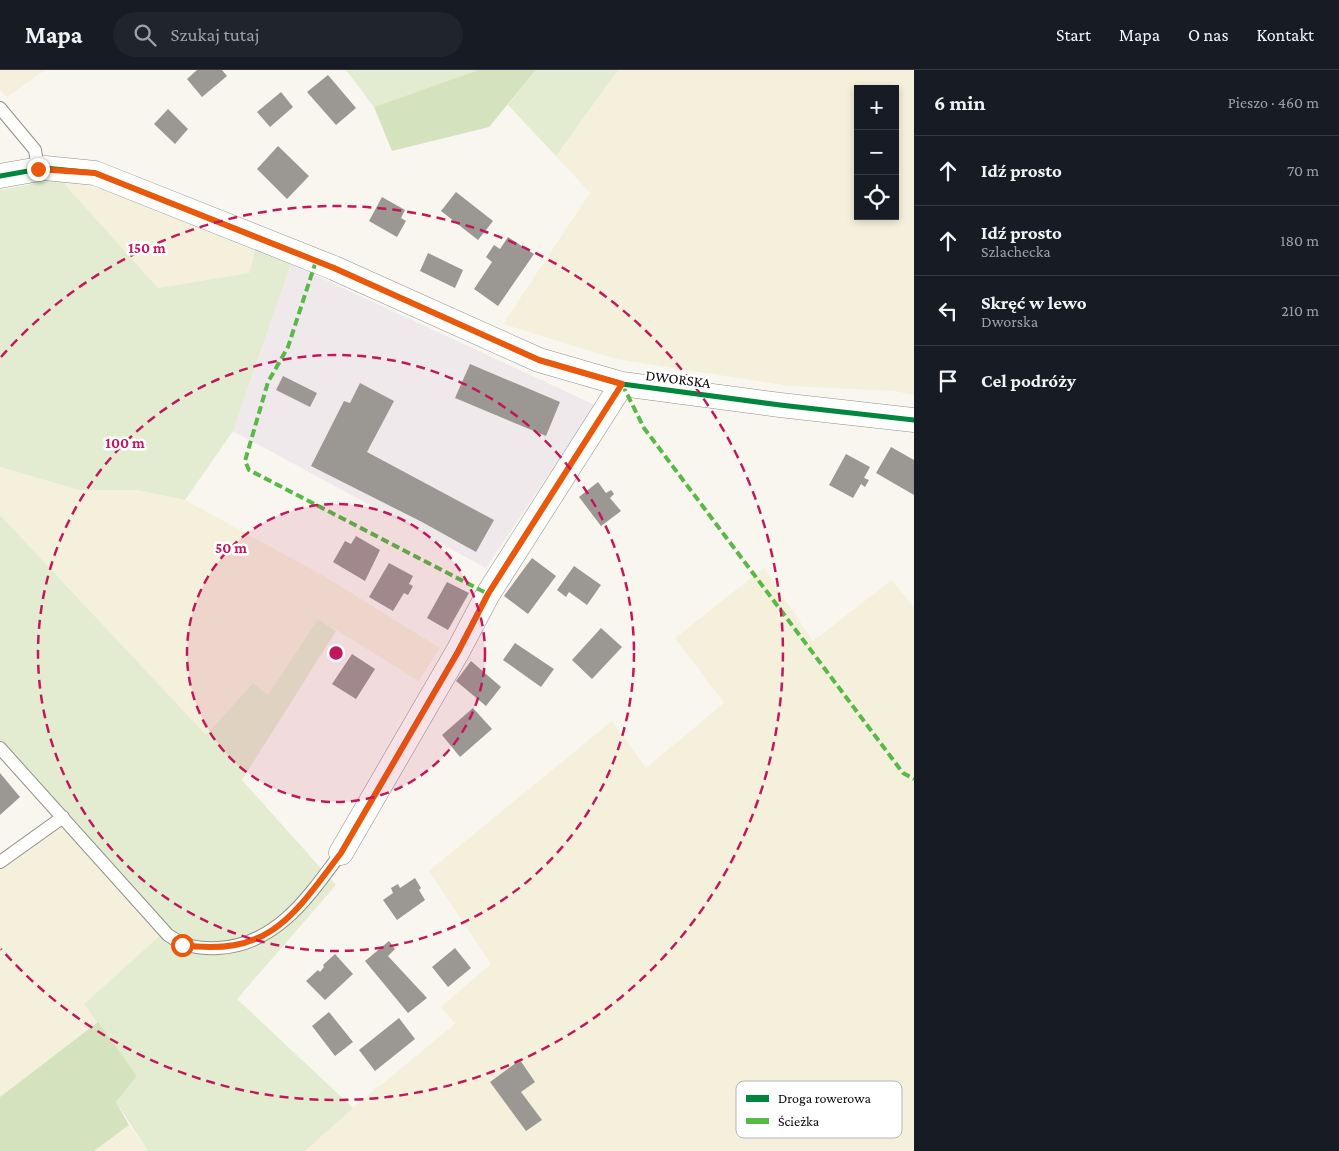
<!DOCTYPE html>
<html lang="pl">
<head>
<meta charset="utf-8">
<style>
	body { margin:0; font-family:"Crimson Pro",serif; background:#20242c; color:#f1f3f6 }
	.controls { position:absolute; right:15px; top:15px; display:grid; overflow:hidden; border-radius:0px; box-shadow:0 2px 8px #0003 }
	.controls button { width:45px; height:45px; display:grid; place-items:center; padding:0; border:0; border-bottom:1px solid #363941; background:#171b24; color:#f1f3f6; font:25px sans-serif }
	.stop { position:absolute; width:15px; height:15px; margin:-11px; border:4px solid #ea580c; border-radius:50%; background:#fff }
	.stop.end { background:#ea580c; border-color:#fff; box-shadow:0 1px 5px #0008 }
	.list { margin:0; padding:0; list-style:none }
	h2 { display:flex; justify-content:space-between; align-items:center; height:65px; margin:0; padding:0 20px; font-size:21px }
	h2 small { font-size:16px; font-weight:400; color:#9ea1a6 }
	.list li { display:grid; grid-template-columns:32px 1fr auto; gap:15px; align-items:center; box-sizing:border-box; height:70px; padding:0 20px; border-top:1px solid #363941 }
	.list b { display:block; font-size:19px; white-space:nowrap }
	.list p { margin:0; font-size:16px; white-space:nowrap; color:#9ea1a6 }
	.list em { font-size:16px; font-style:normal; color:#9ea1a6 }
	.icon { flex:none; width:28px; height:28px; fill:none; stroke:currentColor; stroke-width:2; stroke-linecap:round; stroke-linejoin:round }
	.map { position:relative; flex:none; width:914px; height:1081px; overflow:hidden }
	header { display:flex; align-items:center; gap:30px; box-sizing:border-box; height:70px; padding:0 25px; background:#171b24; border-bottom:1px solid #363941 }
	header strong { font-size:24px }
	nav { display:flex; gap:28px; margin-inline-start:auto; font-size:18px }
	.search { width:350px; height:45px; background:#20242c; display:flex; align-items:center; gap:12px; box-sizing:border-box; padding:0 18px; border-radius:28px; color:#9ea1a6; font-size:19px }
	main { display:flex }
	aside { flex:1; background:#171b24 }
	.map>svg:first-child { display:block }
</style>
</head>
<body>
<header>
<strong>Mapa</strong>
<div class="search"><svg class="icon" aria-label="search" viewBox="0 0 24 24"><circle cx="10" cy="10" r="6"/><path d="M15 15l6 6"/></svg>Szukaj tutaj</div>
<nav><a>Start</a><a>Mapa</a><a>O nas</a><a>Kontakt</a></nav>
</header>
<main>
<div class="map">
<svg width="914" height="1081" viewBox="0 0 914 1081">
	<rect width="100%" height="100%" fill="#f8f6ee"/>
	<path fill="#efe9eb" d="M291,194L595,335L486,498L233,361Z"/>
	<path fill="#f4f0db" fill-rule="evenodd" d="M0,0H45L7,27L0,20Z
		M618,0H914V325L895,321L790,316L616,289L503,254L590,123L556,86ZM858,19H895V146H858Z
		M60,109L107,120L255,181L249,203L158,218Z
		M0,397L79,420H137L185,430L324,506L440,578L419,611L318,549L268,626L253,613L206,665L0,445Z
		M764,498L813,571L892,510L914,538V1081H305L353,1038L455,954L441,937L491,894L429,801L612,651L646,698L724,633L675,568Z
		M56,744L162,865L84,934L98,952L0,1027V788Z
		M129,1055L148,1081H94Z"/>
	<path fill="#e3ecd0" d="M346,0H478L374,37Z
		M536,0H618L556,86L508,35Z
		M60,109L158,218L249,203L255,181L291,194L233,361L185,430L137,420H79L0,397V120Z
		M0,445L206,665L253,613L268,625L318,549L336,561L242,710L336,815L237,929L353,1038L305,1081H148L116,1032L137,1006L84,934L162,864L0,681Z"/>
	<path fill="#d4e3be" d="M478,0H536L489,57L392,81L374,37Z
		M98,952L137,1006L116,1032L129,1055L94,1081H0V1027Z"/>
	<path fill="#9b9894" d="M197,0H222L227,6L202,27L187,9Z
		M328,5L356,38L336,55L307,22Z
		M281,22L293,37L270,57L257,42Z
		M168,39L188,59L175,74L154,54Z
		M278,76L309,106L287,129L257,99Z
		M456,122L493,151L478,170L441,141Z
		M382,127L405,140L401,148L406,151L397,167L369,151Z
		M508,167L534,184L498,236L474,219L492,192L486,187L494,175L500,179Z
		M428,183L463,200L455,218L420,201Z
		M470,294L560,332L546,366L455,328Z
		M283,306L317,323L310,337L276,320Z
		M360,313L394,331L367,382L494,450L476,482L422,452L311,396L344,331L350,333Z
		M891,377L914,390V425L876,403Z
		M846,384L870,397L864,408L869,410L865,417L861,414L853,428L829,415Z
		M598,412L606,423L611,420L614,424L610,428L621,441L601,456L579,427Z
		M356,466L380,480L365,511L333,492L345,471L351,474Z
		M532,488L556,506L528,544L504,526Z
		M389,493L413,506L409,514L413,516L408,525L404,523L393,541L369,527Z
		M574,496L601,515L587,535L569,522L566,527L557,520Z
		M447,512L469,523L448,560L427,548Z
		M601,558L622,577L592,609L572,590Z
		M515,573L554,599L541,617L503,590Z
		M352,584L375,599L356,629L332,614Z
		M471,591L501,617L486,636L456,611Z
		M473,638L492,659L460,687L442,665Z
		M0,703L20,727L0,745Z
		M415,808L421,818L419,820L425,830L397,850L383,830L393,823L391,818L398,814L400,818Z
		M389,871L395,879L388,886L427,928L408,943L365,891Z
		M455,878L471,898L448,917L432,897Z
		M335,884L353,904L325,930L306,911L318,900L320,902L324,897L323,895Z
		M329,942L353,972L335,986L312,956Z
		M399,948L415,969L375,1001L359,980Z
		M520,990L535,1012L521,1022L542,1050L526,1061L490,1012Z"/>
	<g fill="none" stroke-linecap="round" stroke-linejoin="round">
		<g stroke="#91908d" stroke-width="14">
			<path id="lane" d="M0,38L35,80L38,99
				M0,678L168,865C184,876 198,879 218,878C277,875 309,826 341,783
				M0,792L63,747"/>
		</g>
		<g stroke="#91908d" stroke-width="25">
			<path id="street" d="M0,106L45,98L95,103L334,198L539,290L622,314L780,335L914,350
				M341,783L458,581L488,524L622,314"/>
		</g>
		<use href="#lane" stroke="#fefefc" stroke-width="12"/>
		<use href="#street" stroke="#fefefc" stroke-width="24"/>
		<path stroke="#58b947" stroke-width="4" stroke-dasharray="8 4" stroke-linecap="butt" d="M316,191L288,277L268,312L245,391L249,400L488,524
			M622,314L644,358L903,703L914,709"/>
		<g stroke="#fff" stroke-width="8">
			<path id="cycleway" d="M0,106L45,98L95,103L334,198L539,290L622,314L780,335L914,350
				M341,783L458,581L488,524L622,314"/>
		</g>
		<use href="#cycleway" stroke="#00873e" stroke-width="5"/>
	</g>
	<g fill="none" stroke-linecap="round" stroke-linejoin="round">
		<path stroke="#ea580c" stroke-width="6" d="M38,99L95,103L334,198L539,290L622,314L488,524L458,582L341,783C293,846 270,887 182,875"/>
	</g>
	<circle cx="336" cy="583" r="149" fill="#c2185b" fill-opacity=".12"/>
	<g fill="none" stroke="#c2185b" stroke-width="2.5" stroke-dasharray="9 6">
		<circle cx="336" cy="583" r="149"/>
		<circle cx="336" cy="583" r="298"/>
		<path d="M1 287A447 447 0 1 1 1 879"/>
	</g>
	<g text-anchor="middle" stroke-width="5" stroke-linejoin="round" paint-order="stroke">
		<g font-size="15" fill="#0a0a0a" stroke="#fff">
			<text transform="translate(678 309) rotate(7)" y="5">DWORSKA</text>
		</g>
	</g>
	<rect x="736" y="1011" width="166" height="57" rx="8" fill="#fff" stroke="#b6b6b6" stroke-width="1"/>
	<rect x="746" y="1025" width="23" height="7" fill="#00873e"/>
	<rect x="746" y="1048" width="23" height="6" fill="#58b947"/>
	<g font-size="14" fill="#0a0a0a">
		<text x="778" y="1033">Droga rowerowa</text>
		<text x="778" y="1056">Ścieżka</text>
	</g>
	<circle cx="336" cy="583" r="8" fill="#c2185b" stroke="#fff" stroke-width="2.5"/>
	<g font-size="15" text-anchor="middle" font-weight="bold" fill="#c2185b" stroke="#fff" stroke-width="5" stroke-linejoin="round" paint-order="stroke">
		<text x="147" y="183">150 m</text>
		<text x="125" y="378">100 m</text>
		<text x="231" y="483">50 m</text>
	</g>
</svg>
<div class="controls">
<button>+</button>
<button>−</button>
<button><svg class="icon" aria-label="locate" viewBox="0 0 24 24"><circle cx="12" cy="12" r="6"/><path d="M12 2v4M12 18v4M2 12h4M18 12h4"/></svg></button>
</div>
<div class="stop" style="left:182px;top:875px"></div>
<div class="stop end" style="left:38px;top:99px"></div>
</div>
<aside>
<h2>6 min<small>Pieszo · 460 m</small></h2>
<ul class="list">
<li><svg class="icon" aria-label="ahead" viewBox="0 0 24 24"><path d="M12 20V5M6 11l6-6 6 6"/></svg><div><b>Idź prosto</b></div><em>70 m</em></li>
<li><svg class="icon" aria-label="ahead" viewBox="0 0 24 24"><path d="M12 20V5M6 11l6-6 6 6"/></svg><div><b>Idź prosto</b><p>Szlachecka</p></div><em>180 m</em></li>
<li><svg class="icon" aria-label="left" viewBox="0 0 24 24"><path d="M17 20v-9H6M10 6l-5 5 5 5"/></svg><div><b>Skręć w lewo</b><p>Dworska</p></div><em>210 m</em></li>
<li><svg class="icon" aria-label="arrive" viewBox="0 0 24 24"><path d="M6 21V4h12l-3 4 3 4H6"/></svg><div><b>Cel podróży</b></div></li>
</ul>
</aside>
</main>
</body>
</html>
